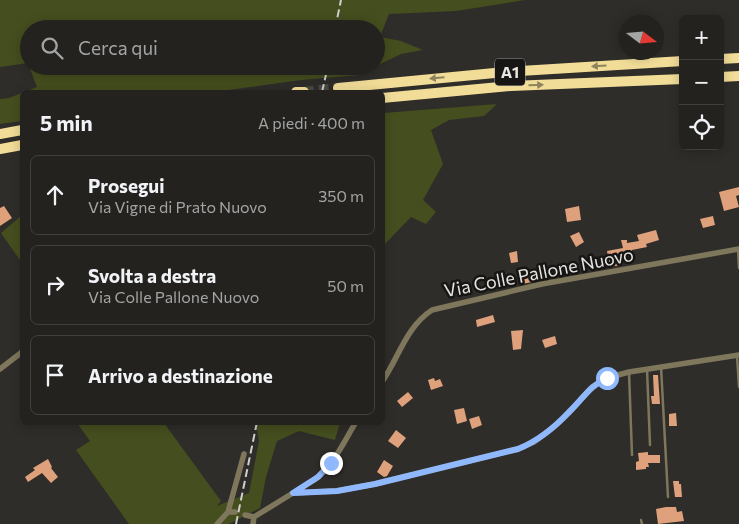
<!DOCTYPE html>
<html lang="it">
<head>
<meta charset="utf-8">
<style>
	body { margin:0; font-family:Commissioner,sans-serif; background:#2f2f2c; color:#f1f3f6 }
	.controls { position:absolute; right:15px; top:15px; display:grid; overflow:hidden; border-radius:8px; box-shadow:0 2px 12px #0003 }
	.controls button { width:45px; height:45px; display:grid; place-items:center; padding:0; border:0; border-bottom:1px solid #403f3d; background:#23221f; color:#f1f3f6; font:25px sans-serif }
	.compass { position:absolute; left:619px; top:15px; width:45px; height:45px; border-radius:50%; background:#23221f; box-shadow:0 2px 12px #0003; rotate:106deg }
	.stop { position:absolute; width:15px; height:15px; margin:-11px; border:4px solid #90b8fd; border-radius:50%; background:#fff }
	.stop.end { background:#90b8fd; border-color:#fff; box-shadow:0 1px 5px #0008 }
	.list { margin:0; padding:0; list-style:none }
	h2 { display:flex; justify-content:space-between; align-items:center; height:65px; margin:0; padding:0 20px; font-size:21px }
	h2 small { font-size:16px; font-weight:400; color:#a3a4a4 }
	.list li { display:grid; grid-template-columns:32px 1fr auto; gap:15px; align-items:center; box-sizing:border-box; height:80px; margin:0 10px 10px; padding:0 10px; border:1px solid #403f3d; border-radius:8px }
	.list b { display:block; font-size:19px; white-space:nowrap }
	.list p { margin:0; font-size:16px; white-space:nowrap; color:#a3a4a4 }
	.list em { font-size:16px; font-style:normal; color:#a3a4a4 }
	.icon { flex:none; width:28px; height:28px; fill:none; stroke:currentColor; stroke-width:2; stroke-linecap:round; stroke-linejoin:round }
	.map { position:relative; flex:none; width:739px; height:524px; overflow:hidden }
	.search { position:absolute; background:#23221f; box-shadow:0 2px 12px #0003; left:20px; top:20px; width:365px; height:55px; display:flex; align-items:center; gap:12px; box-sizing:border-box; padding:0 18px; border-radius:28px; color:#a3a4a4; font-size:19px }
	.panel { position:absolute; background:#23221f; box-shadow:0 2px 12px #0003; left:20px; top:90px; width:365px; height:335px; border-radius:8px }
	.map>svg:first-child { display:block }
</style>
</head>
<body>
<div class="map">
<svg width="739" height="524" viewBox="0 0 739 524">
	<rect width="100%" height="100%" fill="#2f2d29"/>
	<path fill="#454e1e" d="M0,0H525L456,11L389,14L380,37L401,41L423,50L401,54L376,66V29H29V65L28,63L0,67Z
		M29,66H376L360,75L301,80L214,92H199L194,91L184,92H22V121L0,124V99L9,98L37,87Z
		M497,104L484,116L449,120L431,130L443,164L423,200L436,212L426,224L411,217L383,246V113Z
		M22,215V263L1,233Z
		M77,423H164L221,501L217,506L249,493L259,441L256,423H340L335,440L299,431L277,441L266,477L260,508L229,524H129L76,450L90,441Z"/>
	<path fill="#dfa17b" d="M739,187V195L736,196L739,207L724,211L719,192Z
		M4,206L12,218L0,226V208Z
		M579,206L581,220L567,222L565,209Z
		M713,216L715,225L703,228L700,219Z
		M656,230L659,240L646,244L647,247L632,250V253L619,255L621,265L610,267L607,251L623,248L621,240H627V243L639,241L637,235Z
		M579,232L584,242L576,247L570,236Z
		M517,251L518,262L511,263L509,253Z
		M531,272L532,282L522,284L521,273Z
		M493,315L495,322L477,327L476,320Z
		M523,330L521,349L513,350L511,331Z
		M555,336L557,344L545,348L542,340Z
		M653,375H658L660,404H652L651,396H654Z
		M434,378L435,381L440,379L443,386L431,390L428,380Z
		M408,392L413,398L402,407L397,401Z
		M464,408L467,421L457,424L454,410Z
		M676,413L677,426H669V414Z
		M479,416L482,425L472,429L469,419Z
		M396,430L406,438L398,448L388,441Z
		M648,452V455H660V463H648L649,467H646V469L636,470V462L639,461L638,453Z
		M48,459L52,467L51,468L58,477L51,483L42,473L28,482L25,477L35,470L33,468Z
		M384,460L393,466L387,476L384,477L377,472Z
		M673,481H679V484H681L682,497H675Z
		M666,507H676L677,512L682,511L684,521L658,524L656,509Z"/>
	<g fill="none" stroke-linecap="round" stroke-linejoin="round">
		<path stroke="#4a4945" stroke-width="10" stroke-dasharray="10 5" stroke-linecap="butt" d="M304,92L338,88"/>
		<path stroke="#7f775c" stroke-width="2.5" d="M738,249L739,268
			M737,356L739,387
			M661,367L668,497
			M647,369L650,445
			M629,372L632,455
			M641,520L642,524"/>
		<path stroke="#7f775c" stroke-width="5.5" d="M0,369L22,352
			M382,382C399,357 406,327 432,310L542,284L739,249
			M293,493L337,491L375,484L518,449L534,442L555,426L569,413L592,387L607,378L629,372L739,355
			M228,512L244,454
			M245,515L254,517
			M217,524L228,512H235
			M253,524L254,517L314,480C334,465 343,443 356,422"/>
		<path stroke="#f2dd98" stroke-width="10" d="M720,59L739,58
			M720,77L739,76
			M338,88L505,72L683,61
			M296,92H304
			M382,98L511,86L683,79
			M0,134L22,130
			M0,149L22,145"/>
		<path stroke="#d2d0cd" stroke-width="2" stroke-dasharray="8 4" stroke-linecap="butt" d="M335,29L341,0
			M322,92L328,66
			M236,524L257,422"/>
	</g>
	<defs><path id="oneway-solid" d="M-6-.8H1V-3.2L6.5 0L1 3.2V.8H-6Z" transform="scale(1.25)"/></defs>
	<g fill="#8f835d">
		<use href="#oneway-solid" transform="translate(599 66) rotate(177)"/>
		<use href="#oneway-solid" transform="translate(437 78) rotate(175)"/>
		<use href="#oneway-solid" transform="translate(536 85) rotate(-2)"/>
	</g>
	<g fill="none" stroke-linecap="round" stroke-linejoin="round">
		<path stroke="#90b8fd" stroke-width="6" d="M331,463L318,477L293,493L337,491L375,484L518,449C538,441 555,427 569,412C582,400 590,385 607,378"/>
	</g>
	<g text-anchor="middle" stroke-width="5" stroke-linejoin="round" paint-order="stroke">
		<rect fill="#171614" stroke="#a8a7a4" stroke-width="1" x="495" y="58.5" width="30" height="27" rx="4"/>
		<g font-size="16" font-weight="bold" fill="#e6e5e2">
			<text x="510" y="78">A1</text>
		</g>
		<g font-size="18" fill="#e6e5e2" stroke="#171614">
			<text transform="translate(539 273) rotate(-11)" y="6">Via Colle Pallone Nuovo</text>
		</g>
	</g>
</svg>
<div class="controls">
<button>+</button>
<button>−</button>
<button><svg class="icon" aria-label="locate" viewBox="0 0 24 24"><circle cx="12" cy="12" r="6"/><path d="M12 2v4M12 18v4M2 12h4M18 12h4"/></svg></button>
</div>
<svg class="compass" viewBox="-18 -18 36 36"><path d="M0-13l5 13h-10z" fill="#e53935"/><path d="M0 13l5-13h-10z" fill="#a3a4a4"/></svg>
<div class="stop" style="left:607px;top:378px"></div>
<div class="stop end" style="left:331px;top:463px"></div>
<div class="search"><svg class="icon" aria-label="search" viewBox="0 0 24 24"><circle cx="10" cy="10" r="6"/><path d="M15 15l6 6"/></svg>Cerca qui</div>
<section class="panel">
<h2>5 min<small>A piedi · 400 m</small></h2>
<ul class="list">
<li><svg class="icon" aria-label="ahead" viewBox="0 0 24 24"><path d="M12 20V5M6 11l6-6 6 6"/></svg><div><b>Prosegui</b><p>Via Vigne di Prato Nuovo</p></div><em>350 m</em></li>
<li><svg class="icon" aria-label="right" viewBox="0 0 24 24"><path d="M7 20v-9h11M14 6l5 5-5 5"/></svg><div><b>Svolta a destra</b><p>Via Colle Pallone Nuovo</p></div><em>50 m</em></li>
<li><svg class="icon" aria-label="arrive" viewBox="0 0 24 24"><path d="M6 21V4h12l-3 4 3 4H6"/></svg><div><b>Arrivo a destinazione</b></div></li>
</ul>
</section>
</div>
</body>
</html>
